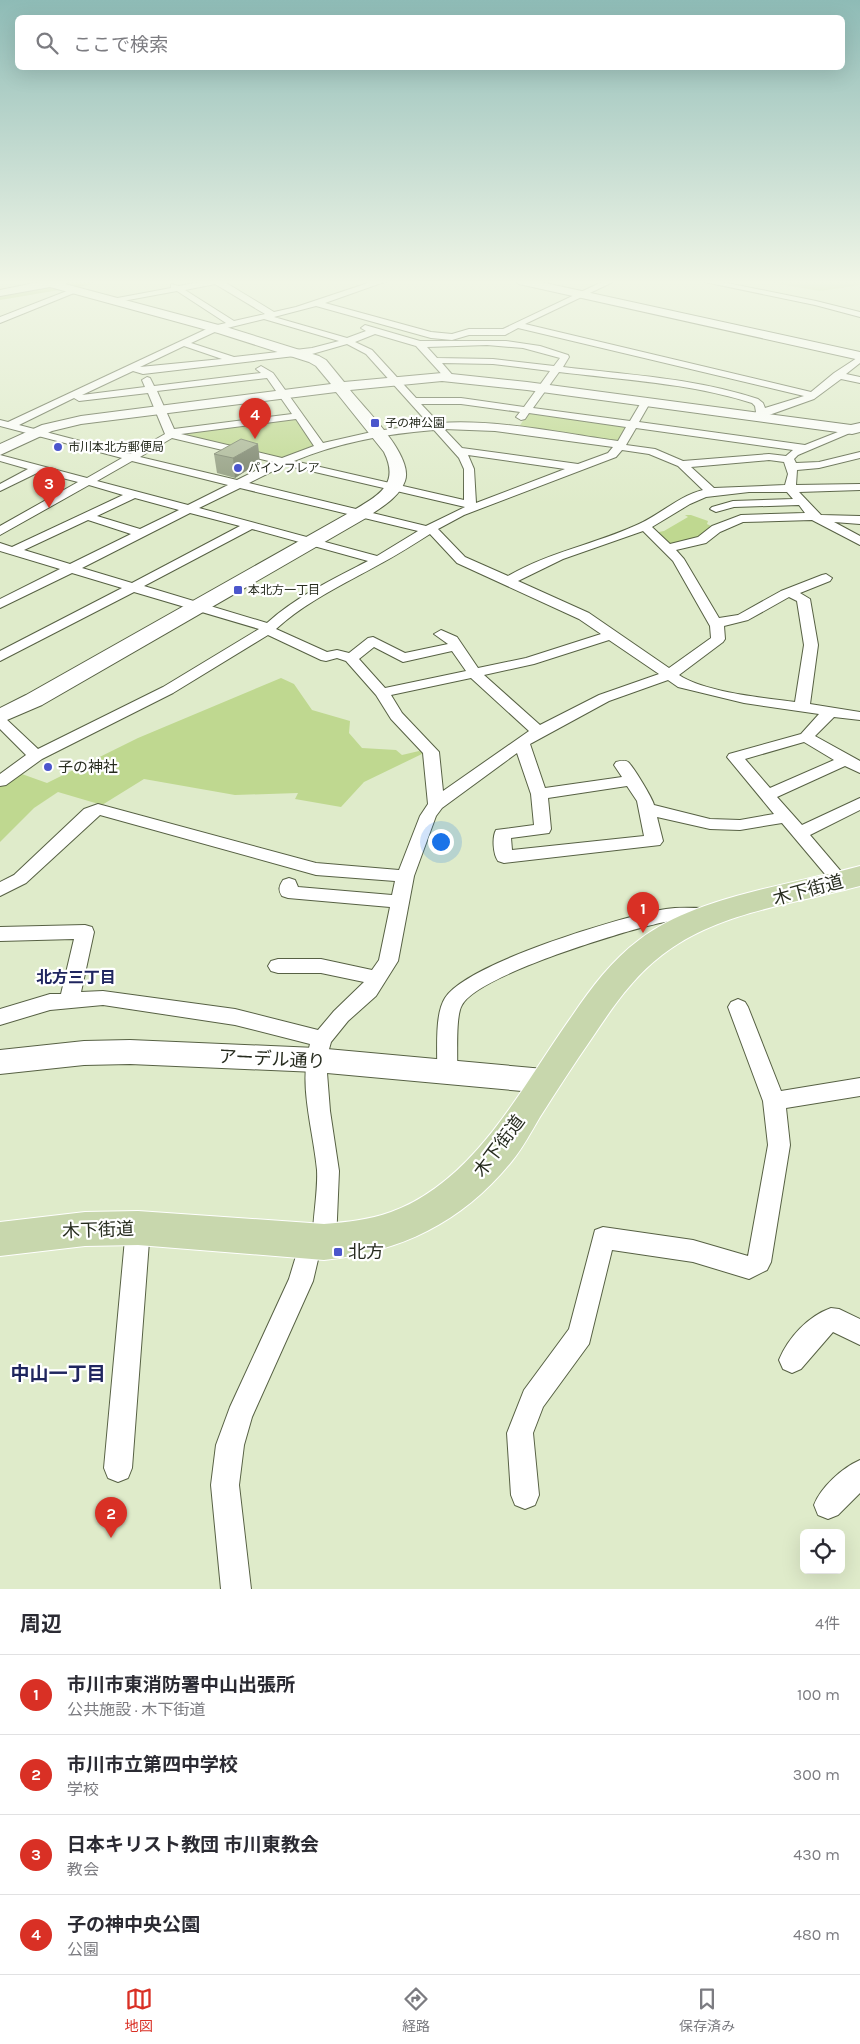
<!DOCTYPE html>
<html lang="ja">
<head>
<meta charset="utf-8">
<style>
	body { margin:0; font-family:Karla,"Noto Sans JP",sans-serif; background:#f7f7f7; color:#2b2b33 }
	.controls { position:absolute; right:15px; bottom:15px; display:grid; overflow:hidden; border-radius:8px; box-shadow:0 5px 20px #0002 }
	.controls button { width:45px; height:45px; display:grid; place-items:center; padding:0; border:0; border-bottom:1px solid #e1e1e2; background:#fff; color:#2b2b33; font:25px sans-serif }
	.you { position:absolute; left:440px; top:841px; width:18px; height:18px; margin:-12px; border:4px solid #fff; border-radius:50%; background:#1a73e8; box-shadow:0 0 0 8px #1a73e833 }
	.badge { display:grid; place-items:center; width:32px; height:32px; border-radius:50%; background:#d93025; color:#fff; font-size:16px; font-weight:700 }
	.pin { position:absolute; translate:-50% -41px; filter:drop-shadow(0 1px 2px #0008) }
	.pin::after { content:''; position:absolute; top:26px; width:18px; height:15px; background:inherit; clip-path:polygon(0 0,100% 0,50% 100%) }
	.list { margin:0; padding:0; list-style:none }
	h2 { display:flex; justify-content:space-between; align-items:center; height:65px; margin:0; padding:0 20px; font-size:21px }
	h2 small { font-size:16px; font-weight:400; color:#7c7c81 }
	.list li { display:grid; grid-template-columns:32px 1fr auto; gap:15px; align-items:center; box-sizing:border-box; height:80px; padding:0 20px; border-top:1px solid #e1e1e2 }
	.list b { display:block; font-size:19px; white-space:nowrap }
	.list p { margin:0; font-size:16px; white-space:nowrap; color:#7c7c81 }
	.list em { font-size:16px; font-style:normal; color:#7c7c81 }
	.icon { flex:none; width:28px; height:28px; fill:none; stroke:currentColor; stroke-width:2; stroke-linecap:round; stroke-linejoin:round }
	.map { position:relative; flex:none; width:860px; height:1589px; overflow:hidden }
	.search { position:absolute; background:#fff; box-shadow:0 5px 20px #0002; left:15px; right:15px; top:15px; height:55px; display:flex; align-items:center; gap:12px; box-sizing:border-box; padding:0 18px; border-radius:8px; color:#7c7c81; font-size:19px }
	.sheet { height:385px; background:#fff }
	nav { display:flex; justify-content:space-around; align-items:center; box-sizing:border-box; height:70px; border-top:1px solid #e1e1e2; background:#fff; font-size:14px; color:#7c7c81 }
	nav a { display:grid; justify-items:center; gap:2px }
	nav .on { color:#d93025 }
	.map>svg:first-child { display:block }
</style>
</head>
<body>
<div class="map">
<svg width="860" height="1589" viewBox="0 0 860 1589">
	<rect width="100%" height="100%" fill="#dfebca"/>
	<path fill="#bfd890" d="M762,281H860V285L820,291Z
		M528,413L629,426L620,440L614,441L519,427Z
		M291,419L296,420L315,445L284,459L176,434Z
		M685,515H691L708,521L707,524L715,528L700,539L669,547L654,533L664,531L688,517Z
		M281,678L294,684L312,710L350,721L349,733L362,748L396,750L402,755L419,751L424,753L364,782L341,807L295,799L298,793L235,795L144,779L102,805L58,792L34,808L0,842V787L19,773L47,783L138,738Z"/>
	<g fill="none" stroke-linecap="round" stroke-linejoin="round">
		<path fill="#a8c66c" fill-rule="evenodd" d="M66,281H95L89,285L0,300V292Z"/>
		<g stroke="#576144" stroke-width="2">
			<path id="street" d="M205,281H223L274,312L296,307L374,281H387L325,303L431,332L452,334L469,329H503L604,281H615L525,324L811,392L834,373L860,356V363L846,374L860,377V383L841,379L814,399L758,419L753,416L756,412L755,406L752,403C689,383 624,380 559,372L533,408L630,421L643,399L646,398L651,401L639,422L805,445L848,428H856L857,430L798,455L794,459L796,463L819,462L860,452V458L819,468L797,470L796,485L860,484V490L799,492L821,515L860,516V524L834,522L860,536V545L812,520L743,522L720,532L706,543L676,550L684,559L719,618L738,615L781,591L822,575L826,574L832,578L830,581L800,593L810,599L818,645L810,704L860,712V720L834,717L815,736L860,761V773L845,766L777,797L802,825L860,798V810L810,835L850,882L847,886L841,888L835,886L782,823L740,830L710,829L657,817L663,841L660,845L504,863L498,861C493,854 492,837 496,830L534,825L531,794L517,753L442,808L436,816L414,876L398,961L376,996L348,1021L331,1042L326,1060L330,1111L339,1171L336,1242L332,1250L324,1253L320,1251L313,1281L252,1417L244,1445L239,1485L251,1589H221L211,1485L216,1445L230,1407L289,1279L303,1233L313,1231C314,1211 318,1189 317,1170C313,1128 298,1085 310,1044L235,1025L103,1005L50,1010L0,1025V1009L50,994H61L74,939L0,941V927L85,925L92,927L94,932L81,992L103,991L235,1009L318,1030L334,1011L364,982L321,973H278L271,971L268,966L271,961L278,959H321L372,970L379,960L390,907L288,898L282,896C278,890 279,886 283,880L289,878L295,880L298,887L392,895L395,881L316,875L100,815L26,883L0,896V882L14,875L84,809L98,804L316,863L399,870L420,816L428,804L423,753L391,719L376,695L346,661L337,658L326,661L321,660L268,635L173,693L42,759L6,785L0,786V774L26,755L0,729V716L5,718L38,749L163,687L259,629L134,592L0,661V651L122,588L72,573L0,608V599L60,569L0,551V543L12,547L123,495L89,485L0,535V526L78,482L39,472L0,491V484L28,469L0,461V455L87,478L122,458L0,426V420L8,422L213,326L226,323L177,291L112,303L108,301L112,299L171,288V284L179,286ZM215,284L265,314L234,321L185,290ZM316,306L431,338L452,340L469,335H505L518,328L804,396L765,408L763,403L758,399C695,378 629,375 563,367L569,357L568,355L540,346L506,341H420L365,325L361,328L366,331L347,338L274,317ZM264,319L339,341L312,348L234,357L191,343L219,330ZM375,334L416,346L447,380L450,381L455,378L442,363L493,364L550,371L524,407L461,398H416L372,350L355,342ZM347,344L366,354L429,424L376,431L323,443L273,373L261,366L256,369L261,373L154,386L150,378L147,377L142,380L145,387L82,395L133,371L143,374L312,354ZM487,345L523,348L560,358L554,366L493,359L437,358L427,347ZM184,346L222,359L140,367ZM267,378L292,414L174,429L157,391ZM148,393L165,434L130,454L19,425L74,398L79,401ZM421,404H461L520,412L516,417L521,420L525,419L529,413L626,427L618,441C559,433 498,419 439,423ZM296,419L314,446L282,458L181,434ZM636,428L793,450L786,456L769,454L683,461L655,449L626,445ZM444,429L495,431L613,447L608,453L578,464L462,448ZM434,430L459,458L464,469V500L294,461C339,442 386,434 434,430ZM172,438L273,462L237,480L140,457ZM622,450L649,454L678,466L703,490C679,496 661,514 639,524C596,544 549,552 508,576L465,557L438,529L464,515L616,457ZM468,455L565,469L476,503L474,469ZM769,460L784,462L788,474L785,485L714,488L691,467ZM132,461L228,485L188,505L97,481ZM285,465L465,507L426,526L249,483ZM240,488L418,531L377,556L199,508ZM749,492H787L793,499L733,501L712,507L710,509L716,512L734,507L799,505L805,513L741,515L712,526L698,537L670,544L652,527L690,504L706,497ZM135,498L179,510L140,529L97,516ZM190,513L240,526L132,583L82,568ZM88,520L131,534L70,564L24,550ZM252,529L368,561C333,579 297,596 267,623L144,586ZM643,531L673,561L710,626L711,638L669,668L589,613L518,581L563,559ZM430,534L457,563L579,619L601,634L526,658L478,668L457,637L441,630L434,634L448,644L405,653L373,637L368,638L349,653L337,650L327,652L276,629C307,601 344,584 380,564C397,555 414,544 430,534ZM789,597L797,601L804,645L795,702C764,698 704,692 679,675L723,642L725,639L724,626L748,620ZM609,640L659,674L599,695L540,725L484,675L534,664ZM374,647L403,662L452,651L466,671L385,688L359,659ZM471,678L529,731L443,791L439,752L402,713L391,695ZM668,680L678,687L744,703L819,714L801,734L729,754L727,757L774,814L740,820L710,819L654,805C653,799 633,766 628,762C625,760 620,761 616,762L614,765L622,777L545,788L530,744L609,701ZM804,742L834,760L770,788L745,759ZM627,786L637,801L644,836L512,850L511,838L549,833L551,829L548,798Z
				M700,281H717L816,301L860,312V317L815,305Z
				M72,289L79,291L0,323V317Z
				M704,908L710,909L713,914L710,919C696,923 680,919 665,922C629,929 478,975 462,1005C455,1016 458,1058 457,1073L454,1079L447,1081L440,1079L437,1073C438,1053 434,1015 445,998C467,963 623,916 666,909C678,907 691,908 704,908Z
				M738,999L745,1002L748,1007L781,1091L860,1078V1096L786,1108L790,1145L771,1262L767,1270L749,1279L693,1262L612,1250L589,1344L543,1407L533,1433L539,1495L535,1505L525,1509L515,1505L511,1495L507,1433L524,1390L569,1329L595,1230L603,1227L693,1240L748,1256L768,1145L763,1101L728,1007L731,1002Z
				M138,1217L146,1220L150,1228L132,1468L128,1478L118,1482L108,1478L104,1468L126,1228L130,1220Z
				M831,1308L839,1309L860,1319V1345L833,1332L801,1369L792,1373L783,1369L779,1360C788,1338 808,1316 831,1308Z
				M860,1460V1493L838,1515L828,1519L818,1515L814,1505C821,1487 842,1468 860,1460Z"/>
		</g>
		<g stroke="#576144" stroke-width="2">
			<path id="secondary" d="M44,281H69L65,284L226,327L319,356L326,360L344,382L442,373L527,382L851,425L860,423V432L852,434L527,390L442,381L350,390C365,409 414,456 405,481C399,498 380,508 366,518L42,705L0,723V708L26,695L354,510C379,495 400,484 384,452L336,392L81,424L52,431L0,455V444L42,425L81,416L331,384L316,366L309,362L218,333L50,287L0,296V290Z
				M514,281H536L860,352V360L519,284Z
				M130,1040L316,1048L544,1069L555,1072L559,1081L555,1090L544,1093L316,1072L130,1064L84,1065L0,1074V1050L84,1041Z"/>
		</g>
		<g stroke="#fff" stroke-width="2">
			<path id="primary" d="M860,866V886C794,904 717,912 662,955C633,977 612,1008 592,1038C574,1064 557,1090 540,1117C531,1132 523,1148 512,1161C463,1222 401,1252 324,1260L138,1245L85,1246L0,1256V1222L85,1212L138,1211L324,1224C347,1222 369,1220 391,1212C476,1181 522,1086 572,1016C591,988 612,960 639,940C696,896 791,885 860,866Z"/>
		</g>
		<use href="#street" fill="#fff" fill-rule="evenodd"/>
		<use href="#secondary" fill="#fff" fill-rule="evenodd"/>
		<use href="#primary" fill="#c8d7ad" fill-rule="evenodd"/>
	</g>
	<path fill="#919c80" d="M214,454L260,462L235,478L217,473Z"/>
	<path fill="#767f68" d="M258,444L260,462L235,478L233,458Z"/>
	<path fill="#a9b595" stroke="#767f68" d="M241,439L258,444L233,458L214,454Z"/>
	<linearGradient id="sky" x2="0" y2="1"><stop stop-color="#8ebbb6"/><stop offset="0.56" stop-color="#f1f6e7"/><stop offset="1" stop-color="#f1f6e7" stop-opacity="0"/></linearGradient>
	<rect width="860" height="504" fill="url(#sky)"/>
	<g fill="#4b56cc" stroke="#fff" stroke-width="2">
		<rect x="370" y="418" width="10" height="10" rx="2.5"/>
		<circle cx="58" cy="447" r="5"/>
		<circle cx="238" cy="468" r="5"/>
		<rect x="233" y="585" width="10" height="10" rx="2.5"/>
		<circle cx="48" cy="767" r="5"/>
		<rect x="333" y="1247" width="10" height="10" rx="2.5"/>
	</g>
	<g text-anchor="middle" stroke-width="4.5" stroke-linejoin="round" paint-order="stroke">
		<g font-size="12" fill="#272c1f" stroke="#fff" text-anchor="start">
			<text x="385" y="427">子の神公園</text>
			<text x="68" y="451">市川本北方郵便局</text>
			<text x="248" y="472">パインフレア</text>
			<text x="248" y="594">本北方一丁目</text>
		</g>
		<g font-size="15" fill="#272c1f" stroke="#fff" text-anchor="start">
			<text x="58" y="772">子の神社</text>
		</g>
		<g font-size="16" font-weight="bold" fill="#20265f" stroke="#fff">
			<text x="76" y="983">北方三丁目</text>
		</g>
		<g font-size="18" fill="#272c1f" stroke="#fff">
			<text transform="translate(808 890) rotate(-15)" y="6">木下街道</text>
			<text transform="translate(272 1059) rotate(3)" y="6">アーデル通り</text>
			<text transform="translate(499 1146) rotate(-53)" y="6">木下街道</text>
			<text transform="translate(98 1230) rotate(-2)" y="6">木下街道</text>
		</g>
		<g font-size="18" fill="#272c1f" stroke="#fff" text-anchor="start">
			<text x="348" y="1258">北方</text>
		</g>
		<g font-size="19" font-weight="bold" fill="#20265f" stroke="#fff">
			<text x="58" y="1380">中山一丁目</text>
		</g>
	</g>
</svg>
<div class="controls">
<button><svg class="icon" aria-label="locate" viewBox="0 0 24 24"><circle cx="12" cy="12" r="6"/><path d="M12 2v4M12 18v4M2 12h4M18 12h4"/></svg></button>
</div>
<div class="you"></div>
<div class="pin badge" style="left:643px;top:933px">1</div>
<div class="pin badge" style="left:111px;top:1538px">2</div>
<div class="pin badge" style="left:49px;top:508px">3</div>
<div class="pin badge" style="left:255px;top:439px">4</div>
<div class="search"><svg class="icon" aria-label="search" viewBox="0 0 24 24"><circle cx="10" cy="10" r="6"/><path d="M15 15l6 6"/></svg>ここで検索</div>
</div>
<section class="sheet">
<h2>周辺<small>4件</small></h2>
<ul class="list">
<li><span class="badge">1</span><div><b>市川市東消防署中山出張所</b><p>公共施設 · 木下街道</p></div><em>100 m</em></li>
<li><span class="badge">2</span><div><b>市川市立第四中学校</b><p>学校</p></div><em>300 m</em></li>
<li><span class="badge">3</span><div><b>日本キリスト教団 市川東教会</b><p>教会</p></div><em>430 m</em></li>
<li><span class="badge">4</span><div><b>子の神中央公園</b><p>公園</p></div><em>480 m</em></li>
</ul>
</section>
<nav>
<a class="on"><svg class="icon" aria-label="map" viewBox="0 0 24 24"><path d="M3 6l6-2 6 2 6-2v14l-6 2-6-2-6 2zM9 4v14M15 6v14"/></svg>地図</a>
<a><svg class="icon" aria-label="directions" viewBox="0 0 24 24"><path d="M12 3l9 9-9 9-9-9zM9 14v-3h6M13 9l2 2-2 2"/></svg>経路</a>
<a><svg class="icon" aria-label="saved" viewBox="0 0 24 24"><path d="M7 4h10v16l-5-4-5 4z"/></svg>保存済み</a>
</nav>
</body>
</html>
